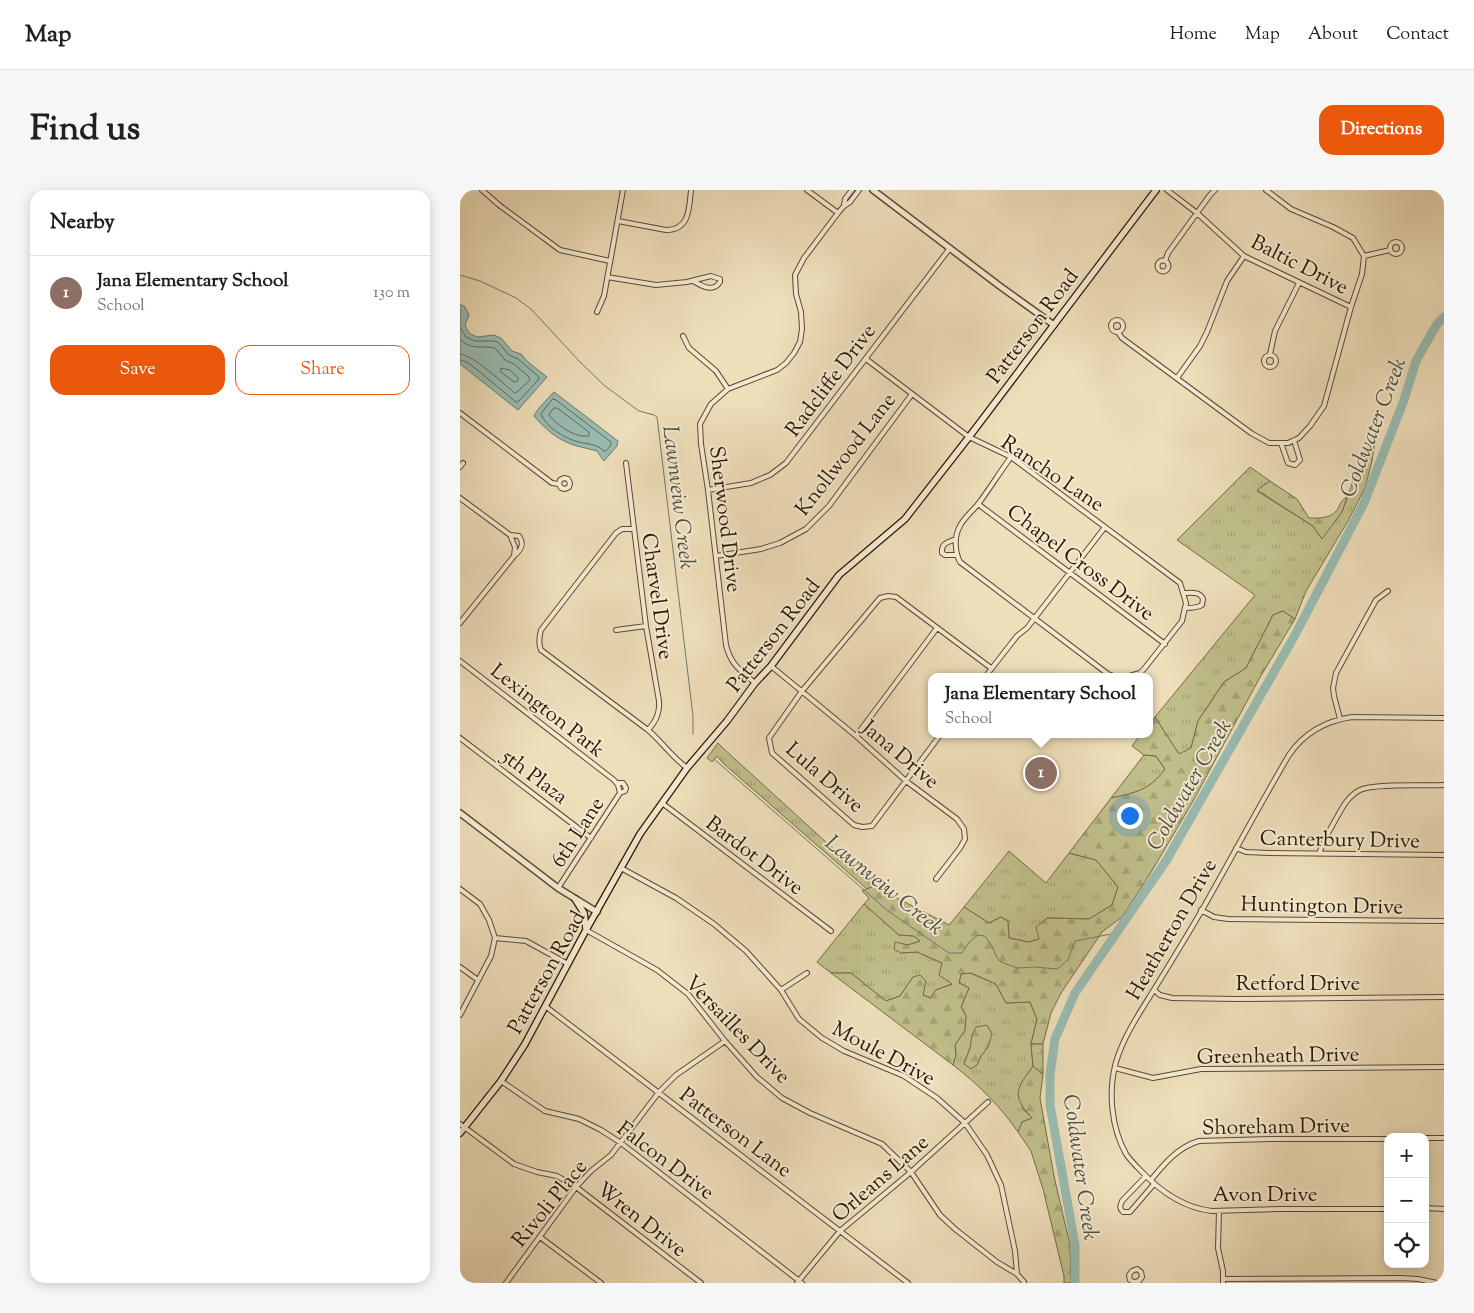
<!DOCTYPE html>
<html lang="en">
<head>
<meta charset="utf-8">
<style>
	body { margin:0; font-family:"Sorts Mill Goudy",serif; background:#f6f6f6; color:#202124 }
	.controls { position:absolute; right:15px; bottom:15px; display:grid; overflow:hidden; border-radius:10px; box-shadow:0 2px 12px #0003 }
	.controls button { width:45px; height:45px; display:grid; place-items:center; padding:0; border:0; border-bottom:1px solid #e0e0e0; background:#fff; color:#202124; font:25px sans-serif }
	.you { position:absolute; left:669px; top:625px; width:18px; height:18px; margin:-12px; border:4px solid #fff; border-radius:50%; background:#1a73e8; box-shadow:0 0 0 8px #1a73e833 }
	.badge { display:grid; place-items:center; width:32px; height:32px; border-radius:50%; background:#ea580c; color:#fff; font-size:16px; font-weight:700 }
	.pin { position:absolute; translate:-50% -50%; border:2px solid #fff; box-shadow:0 1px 5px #0006 }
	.popup { position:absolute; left:468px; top:483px; width:225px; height:65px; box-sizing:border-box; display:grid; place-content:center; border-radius:10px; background:#fff; filter:drop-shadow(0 1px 4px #0005); font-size:16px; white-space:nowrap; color:#757577 }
	.popup b { font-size:19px; color:#202124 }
	.popup::after { content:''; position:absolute; left:50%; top:100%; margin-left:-10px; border:10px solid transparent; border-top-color:#fff }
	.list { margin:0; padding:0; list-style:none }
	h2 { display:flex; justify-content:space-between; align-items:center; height:65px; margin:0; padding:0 20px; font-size:21px }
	h2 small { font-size:16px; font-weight:400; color:#757577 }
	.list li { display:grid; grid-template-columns:32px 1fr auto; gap:15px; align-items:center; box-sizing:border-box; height:75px; padding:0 20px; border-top:1px solid #e0e0e0 }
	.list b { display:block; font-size:19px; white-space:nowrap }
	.list p { margin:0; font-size:16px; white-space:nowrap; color:#757577 }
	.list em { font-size:16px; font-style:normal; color:#757577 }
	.actions { display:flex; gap:10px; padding:15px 20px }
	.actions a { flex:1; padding:11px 0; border:1px solid #ea580c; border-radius:15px; text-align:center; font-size:18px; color:#ea580c }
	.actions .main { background:#ea580c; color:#fff }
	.icon { flex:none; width:28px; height:28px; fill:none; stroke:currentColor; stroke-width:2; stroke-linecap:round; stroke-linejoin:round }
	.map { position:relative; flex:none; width:984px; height:1093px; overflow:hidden; border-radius:15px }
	header { display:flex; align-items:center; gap:30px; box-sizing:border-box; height:70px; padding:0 25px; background:#fff; border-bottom:1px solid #e0e0e0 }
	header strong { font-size:24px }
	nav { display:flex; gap:28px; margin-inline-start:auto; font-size:18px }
	.intro { display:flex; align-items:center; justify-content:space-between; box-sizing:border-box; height:120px; padding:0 30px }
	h1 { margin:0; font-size:35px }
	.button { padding:12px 22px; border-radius:15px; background:#ea580c; color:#fff; font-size:18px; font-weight:700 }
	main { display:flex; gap:30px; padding:0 30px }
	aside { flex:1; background:#fff; border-radius:15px; box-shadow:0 2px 12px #0003 }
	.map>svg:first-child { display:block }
</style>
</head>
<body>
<header>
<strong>Map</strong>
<nav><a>Home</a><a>Map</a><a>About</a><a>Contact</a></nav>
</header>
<div class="intro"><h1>Find us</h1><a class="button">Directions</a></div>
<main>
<aside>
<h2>Nearby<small></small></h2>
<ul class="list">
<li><span class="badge" style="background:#8d6e63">1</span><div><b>Jana Elementary School</b><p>School</p></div><em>130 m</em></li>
</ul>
<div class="actions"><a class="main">Save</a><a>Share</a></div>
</aside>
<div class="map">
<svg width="984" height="1093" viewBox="0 0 984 1093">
	<defs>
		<pattern id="grass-tufts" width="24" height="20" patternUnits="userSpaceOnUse" patternTransform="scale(1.25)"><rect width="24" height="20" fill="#c0bf8b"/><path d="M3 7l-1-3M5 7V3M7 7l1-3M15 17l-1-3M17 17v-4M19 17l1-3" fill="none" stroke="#a5a376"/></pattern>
		<pattern id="forest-firs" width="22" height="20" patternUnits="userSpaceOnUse" patternTransform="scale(1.25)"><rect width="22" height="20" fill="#c0bf8b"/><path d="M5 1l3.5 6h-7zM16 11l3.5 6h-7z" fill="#a5a376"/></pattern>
		<pattern id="wetland-marsh" width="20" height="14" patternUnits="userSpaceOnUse" patternTransform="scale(1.25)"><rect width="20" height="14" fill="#c0bf8b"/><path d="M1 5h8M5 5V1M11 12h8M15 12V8" fill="none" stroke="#a5a376"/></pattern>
	</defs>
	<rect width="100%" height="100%" fill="#eedeba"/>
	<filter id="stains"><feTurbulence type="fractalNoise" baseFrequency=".004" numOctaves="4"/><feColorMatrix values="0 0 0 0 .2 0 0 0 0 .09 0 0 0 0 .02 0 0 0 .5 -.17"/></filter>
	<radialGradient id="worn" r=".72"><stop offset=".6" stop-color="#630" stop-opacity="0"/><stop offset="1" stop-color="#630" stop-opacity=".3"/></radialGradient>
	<path fill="url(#grass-tufts)" stroke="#756b47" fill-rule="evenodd" d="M915,250L912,271L905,298L888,331L846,401L835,429L823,421L813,425L786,478L764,492L738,531L731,558L719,565L695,527L795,405L717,350L790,277L810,291L797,301L853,336L862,348L882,322L897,280L906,275C907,264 908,257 915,250Z
		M258,553L264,559L414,696L407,699L263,573L257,566L252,572L247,568Z
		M684,565L696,566L705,579C690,600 676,603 651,608Z
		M549,661L586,693L609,663L636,670L658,697L652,715L629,729L587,728L580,749L569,752L549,748L548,731L541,727L529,733L504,717Z
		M404,714L439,745L454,746L460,751L448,755L441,763L457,762L482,773L492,794L476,800L471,808L463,805L465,791L453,787L440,806L426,811L391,783H371L357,772Z
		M510,783L536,794L546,813L570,812L577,829L571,854L573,876L561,894L563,919L572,928L562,932L558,942C540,916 518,894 493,875L496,865L495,855L505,840L506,826L501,817L509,798L499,793L501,784ZM528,857L521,866L517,875L504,874L510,858Z"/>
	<path fill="url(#forest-firs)" stroke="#756b47" d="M810,291L837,309L849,328C859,328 870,329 877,320C881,314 880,311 887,307L882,322L862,349L853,336L797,300Z
		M823,421L835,429L799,489L732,613L690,684L662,727L642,742L601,803L591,823L583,854H571L577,829L570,812L546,813L536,794L511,783L501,784L499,793L509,798L501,817L506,826L505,840L495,855L496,865L493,875L371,783H391L426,811L440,806L453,787L460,785L466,791L463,805L470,808L476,800L492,794L479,785L482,773L457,762L441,763L434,759L435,752L448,755L460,751L454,746L439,745L404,714L409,708L402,701L414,696L489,735L504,717L529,733L541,727L548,731L549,748L569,752L579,749L576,737L587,728L629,729L652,715L658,697L636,670L609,663L651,608C675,603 690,600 705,579L696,566L684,565L672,556L681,544H690V534L695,527L719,564L731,558L738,531L764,492L786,478L813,425Z
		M527,835L532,844L528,857L521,866L517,875L511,879L504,874L510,858L512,845L516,837Z
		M573,876L583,884L580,908L594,986L610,1055L611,1093H604V1086L583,999L571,961L558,942L562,932L572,928C551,905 556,900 573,876Z"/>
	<path fill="url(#wetland-marsh)" stroke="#756b47" d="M571,854H583V884L573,876Z"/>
	<path fill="#99bcb2" stroke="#6d7a6c" d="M0,114L5,117L9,125L5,135L9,143L17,147L34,145L41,148L52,161L61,164L68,172L87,187L58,220L0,174Z
		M94,202L158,251L157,256L144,271L137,261C130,259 124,258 117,256C99,251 86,240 74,226L79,218Z"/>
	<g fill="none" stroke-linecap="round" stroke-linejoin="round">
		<path stroke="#626a5a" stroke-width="1" d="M0,137L6,147L15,151H33L38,152L49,165L58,169L78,186L79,189L59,211L56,212L10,174L4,171L0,170
			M0,149C12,161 21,155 35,158L45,170L54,174L69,187L70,190L57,202L55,203C43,194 14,165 0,164
			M41,178L50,180L58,188V191L54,192L41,182Z
			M93,209L96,210L151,252V255L146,261H144C137,254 128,254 118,252C105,248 86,238 81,224Z
			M94,218H97L129,242V246C115,248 98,236 89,225Z"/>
		<path stroke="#6d7a6c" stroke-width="1" d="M0,85L20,91L56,108L71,119L121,173L145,196L179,221L194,225L197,227L233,526V544
			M254,569L428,721L489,763H502L510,751L518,745L525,746L532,756L537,768L541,772L557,778L575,777L597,779L608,770L615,751L656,743"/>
		<path stroke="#99bcb2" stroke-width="9" d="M615,1093V1055L590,915V884L595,849L615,803L706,671L835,445L904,313L944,210L956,171L977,134L984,127"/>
		<g stroke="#5b4931" stroke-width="6">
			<path id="minor" d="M22,0L39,15L100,60L150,71
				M347,0L378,23
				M707,0L737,23L784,66L891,117
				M384,15L385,9L392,0
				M158,31L206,40C230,40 229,18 231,0
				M930 58a6 6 0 1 1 12 0a6 6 0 1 1-12 0Z
				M904,66L930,60
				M697.5 76a5.5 5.5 0 1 1 11 0a5.5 5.5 0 1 1-11 0Z
				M705,71L708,63L750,5L755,0
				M147,87L196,95L227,92L251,86L260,89V92C253,103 242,96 233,91
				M137,122L144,106L163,0
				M651 136a6 6 0 1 1 12 0a6 6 0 1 1-12 0Z
				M658,142L662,148L791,243L809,253H828L839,248L850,236L864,216L891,117L902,84L904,66L893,48L873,37L831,19L806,0
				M223,146L229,158L256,181L268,199
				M810,164L815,141L839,93
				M804 171a6 6 0 1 1 12 0a6 6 0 1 1-12 0Z
				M406,169L509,247L551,267L720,393L726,413L722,431L684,479L680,483L666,487
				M717,188L740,156L747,142L767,91L784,66
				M0,223L92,293L99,294L101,298L105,299L109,297L110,293L108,289L104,288L100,290L99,294
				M821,253L828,273L835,275L840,270L834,250
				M551,267C540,282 530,298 519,313C513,321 503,328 499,338C494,348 495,362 500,372L648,484L656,487
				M166,273L186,436L199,511C200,523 196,531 188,540
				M0,277L3,273
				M248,300L291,293L310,285L326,273L490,58
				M0,308L50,345L55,357L54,366L0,433
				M518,314L705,454
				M173,339H162L156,343L81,440C79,447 78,453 81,460L188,540C202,552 211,566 227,578
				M50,345L59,346C65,354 61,360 54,366
				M496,349C488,352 481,353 482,363L485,365H497
				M256,366L301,359L320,353L346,339L369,316L452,204
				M724,403C731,403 740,401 743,409L742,415C737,418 732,418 726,418
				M156,440L186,436
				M0,471L154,590L158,595L160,603
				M311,476L396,546L446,591L497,629L504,639L505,649L500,658L476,689
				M525,487L557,446L567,438L574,429L645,337
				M295,493C280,480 271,475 266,455L248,300L241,254L240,234L251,214L268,199L317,180L326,173L334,163L340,152L342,139L341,122L336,104L335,85L344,68L378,23L384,16L390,12L399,0
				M880,529L874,506L873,498L876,483L916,410L928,401
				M481,544L412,636L402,637L394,635L312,563L309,548L342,501L420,408L428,406L436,407L531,478
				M396,546L477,438
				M0,548L131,648
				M202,613L371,741
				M776,658L786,662L809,663L984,665
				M859,664C863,651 869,641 876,629C882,618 888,606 900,600C913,593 966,596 984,595
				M161,678L216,708L254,734L286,761L321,800L339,829L362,848L384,861L444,886L477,908L505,933L527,965L541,995L555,1061L557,1084
				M98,698L160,603L165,601L166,598L163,593H157
				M0,699L20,714L29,730L35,748L66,751L108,774
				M741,720L754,727L768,729L984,731
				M126,740L197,780L228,804L265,851L297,887L322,908L350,923L422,954L451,982L480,1025L495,1039L537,1072L557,1084L564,1092
				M0,777L18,790
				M321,800L347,783
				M694,800L700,805L712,808L777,809L984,807
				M85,816L448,1093
				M0,825L31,766L35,748
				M655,878L693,888L741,879L984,877
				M41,891L85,921L119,929L141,940L161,953L342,1093
				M0,934L54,974L77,982L97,986L116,997L241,1093
				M965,948H984
				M686,986L662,1011C660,1016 659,1018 663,1022H670L694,994
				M691,990C704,974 718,957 739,951L811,949H928
				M965,1018L984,1019
				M928,1019H819L752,1021C723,1018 700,1001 681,981C676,976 670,970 666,964C651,937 648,901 656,872C664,845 681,821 695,798C711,772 727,746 742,720C771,669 799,616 829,565C844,543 865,531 892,527L984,528
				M759,1021L758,1058L763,1081V1093
				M80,1047L141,1093
				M763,1089L941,1088L958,1089L977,1093
				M675,1092L679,1091L682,1087L681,1082L677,1079L672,1081L669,1085L670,1090L675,1093
				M46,1093L116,997L131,981L151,965L199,902L216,885L265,851
				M337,1093L380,1041L451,982L528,912"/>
		</g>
		<g stroke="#5b4931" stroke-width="8">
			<path id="tertiary" d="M413,0L541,97L594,135
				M0,623L98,698L137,722"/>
		</g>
		<g stroke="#2a1703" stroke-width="8">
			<path id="secondary" d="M115,709L124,723L126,739
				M0,943L41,891L65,854L126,740L180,644L227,578L267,531L295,493L311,476L379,385L445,329L509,247L696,0"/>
		</g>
		<use href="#minor" stroke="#f4ead2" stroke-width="4"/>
		<use href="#tertiary" stroke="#f4ead2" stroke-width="5"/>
		<use href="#secondary" stroke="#f4ead2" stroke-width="5.5"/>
	</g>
	<g text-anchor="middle" stroke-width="4" stroke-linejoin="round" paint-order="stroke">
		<g font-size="21" fill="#2a1703" stroke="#f4ead2">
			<text transform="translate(840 74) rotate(27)" y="7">Baltic Drive</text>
			<text transform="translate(572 136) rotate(-53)" y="7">Patterson Road</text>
			<text transform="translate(370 190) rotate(-53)" y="7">Radcliffe Drive</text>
			<text transform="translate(385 264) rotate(-52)" y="7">Knollwood Lane</text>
			<text transform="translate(593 283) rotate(34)" y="7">Rancho Lane</text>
			<text transform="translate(266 329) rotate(83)" y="7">Sherwood Drive</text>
			<text transform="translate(621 372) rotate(37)" y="7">Chapel Cross Drive</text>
			<text transform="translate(198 406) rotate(82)" y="7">Charvel Drive</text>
			<text transform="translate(313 445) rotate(-52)" y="7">Patterson Road</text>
			<text transform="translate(88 520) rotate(38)" y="7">Lexington Park</text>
			<text transform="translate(441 564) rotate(40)" y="7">Jana Drive</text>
			<text transform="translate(75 586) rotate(37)" y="7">5th Plaza</text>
			<text transform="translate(365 587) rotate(41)" y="7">Lula Drive</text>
			<text transform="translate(117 642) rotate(-57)" y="7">6th Lane</text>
			<text transform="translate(880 649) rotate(1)" y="7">Canterbury Drive</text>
			<text transform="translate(295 665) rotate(37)" y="7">Bardot Drive</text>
			<text transform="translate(862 715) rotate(1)" y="7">Huntington Drive</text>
			<text transform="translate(711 739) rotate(-60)" y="7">Heatherton Drive</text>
			<text transform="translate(86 782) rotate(-61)" y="7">Patterson Road</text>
			<text x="838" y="800">Retford Drive</text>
			<text transform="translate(278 839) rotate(46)" y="7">Versailles Drive</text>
			<text transform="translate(424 863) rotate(28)" y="7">Moule Drive</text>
			<text transform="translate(818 865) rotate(-1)" y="7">Greenheath Drive</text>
			<text transform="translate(816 936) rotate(-1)" y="7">Shoreham Drive</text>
			<text transform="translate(276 942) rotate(37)" y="7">Patterson Lane</text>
			<text transform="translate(206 970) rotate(37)" y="7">Falcon Drive</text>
			<text transform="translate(420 988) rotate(-41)" y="7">Orleans Lane</text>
			<text x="805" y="1011">Avon Drive</text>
			<text transform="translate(89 1013) rotate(-51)" y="7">Rivoli Place</text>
			<text transform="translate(182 1029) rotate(38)" y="7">Wren Drive</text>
		</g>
		<g font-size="22" font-style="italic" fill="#515140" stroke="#f4ead2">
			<text transform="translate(912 237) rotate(-69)" y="8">Coldwater Creek</text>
			<text transform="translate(220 307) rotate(83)" y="8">Lawnveiw Creek</text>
			<text transform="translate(728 594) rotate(-60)" y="8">Coldwater Creek</text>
			<text transform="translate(425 694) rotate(39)" y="8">Lawnveiw Creek</text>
			<text transform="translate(622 977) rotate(82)" y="8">Coldwater Creek</text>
		</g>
	</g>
	<rect width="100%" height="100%" filter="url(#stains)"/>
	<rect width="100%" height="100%" fill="url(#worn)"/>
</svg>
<div class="controls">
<button>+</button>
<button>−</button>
<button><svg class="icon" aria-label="locate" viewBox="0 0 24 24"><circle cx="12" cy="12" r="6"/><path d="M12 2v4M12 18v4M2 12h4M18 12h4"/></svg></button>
</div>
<div class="you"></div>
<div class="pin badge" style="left:581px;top:583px;background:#8d6e63">1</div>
<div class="popup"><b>Jana Elementary School</b>School</div>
</div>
</main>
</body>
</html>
